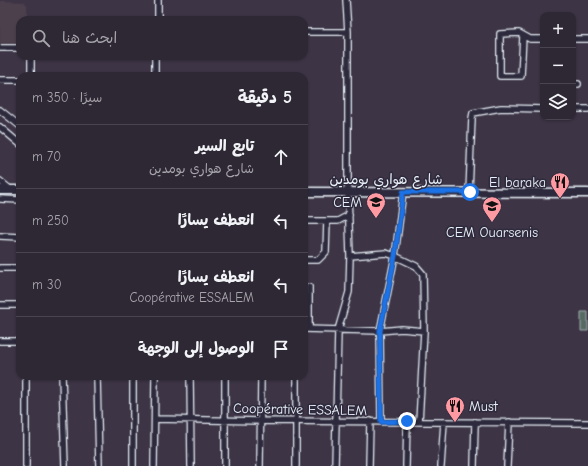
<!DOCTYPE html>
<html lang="ar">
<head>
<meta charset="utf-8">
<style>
	body { margin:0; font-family:"Comic Neue","Playpen Sans Arabic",sans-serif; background:#362f3c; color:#f1f3f6; direction:rtl }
	.controls { position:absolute; right:12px; top:12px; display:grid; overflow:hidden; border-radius:8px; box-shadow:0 1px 3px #0004 }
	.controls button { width:36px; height:36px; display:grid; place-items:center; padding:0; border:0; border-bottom:1px solid #49444f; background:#2e2734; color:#f1f3f6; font:20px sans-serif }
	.stop { position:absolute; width:12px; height:12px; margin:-9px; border:3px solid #1a73e8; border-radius:50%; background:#fff }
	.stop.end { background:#1a73e8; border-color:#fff; box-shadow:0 1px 4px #0008 }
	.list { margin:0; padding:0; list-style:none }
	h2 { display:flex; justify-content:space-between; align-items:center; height:52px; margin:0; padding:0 16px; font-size:17px }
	h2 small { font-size:13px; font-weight:400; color:#a7a5ac }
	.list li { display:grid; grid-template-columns:26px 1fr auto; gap:12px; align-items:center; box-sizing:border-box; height:64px; padding:0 16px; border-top:1px solid #49444f }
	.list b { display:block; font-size:15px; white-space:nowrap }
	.list p { margin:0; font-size:13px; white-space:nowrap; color:#a7a5ac }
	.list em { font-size:13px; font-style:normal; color:#a7a5ac }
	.icon { flex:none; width:22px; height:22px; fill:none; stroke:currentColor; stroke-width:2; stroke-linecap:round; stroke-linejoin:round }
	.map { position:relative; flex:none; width:588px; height:466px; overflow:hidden; direction:ltr }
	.search { position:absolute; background:#2e2734; box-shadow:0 1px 3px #0004; left:16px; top:16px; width:292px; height:44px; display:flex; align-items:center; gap:10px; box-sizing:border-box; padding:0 14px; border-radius:12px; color:#a7a5ac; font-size:15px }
	.panel { position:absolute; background:#2e2734; box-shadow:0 1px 3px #0004; left:16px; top:72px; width:292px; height:308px; border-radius:12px; direction:rtl }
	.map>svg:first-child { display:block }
</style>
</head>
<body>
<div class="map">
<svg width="588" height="466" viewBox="0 0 588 466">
	<rect width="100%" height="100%" fill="#3d3445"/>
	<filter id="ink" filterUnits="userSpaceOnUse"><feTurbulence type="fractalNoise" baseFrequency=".025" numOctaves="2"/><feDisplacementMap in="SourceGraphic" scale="8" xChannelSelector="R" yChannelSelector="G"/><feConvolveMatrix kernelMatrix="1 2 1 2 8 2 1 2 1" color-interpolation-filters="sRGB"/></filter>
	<g filter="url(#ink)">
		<path fill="#4e404e" d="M0,1L24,2L27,5V20H20V43H0Z"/>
		<path fill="#576a64" stroke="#a0aeae" d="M581,312H588V331H581Z"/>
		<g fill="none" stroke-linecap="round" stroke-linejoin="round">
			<g stroke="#e8f1f8" stroke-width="8">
				<path id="minor" d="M158,20V0
					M304,32H348
					M523,36L521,76H500V34L519,33L530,39H543
					M573,39H588
					M0,48H20
					M31,76V56
					M155,76V56
					M0,80H20
					M573,84H578
					M573,109H588
					M0,110L20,126
					M0,127L20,144
					M0,181L11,190
					M469,192L472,118L473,113L501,108L543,109
					M0,199L20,200
					M304,221H338L349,215
					M0,236L20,237
					M304,260H318L326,252L327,221
					M0,268H20
					M0,305H20
					M304,329L380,331L395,256L386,253L350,256
					M309,329V287
					M0,341H20
					M62,376L65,466
					M97,376L99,466
					M190,376L191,466
					M225,376V466
					M155,419L261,421L588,423
					M381,422L380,331L402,329L424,331L423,274L416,266L395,256L403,192
					M419,422L424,331
					M26,466V376
					M133,466V376
					M154,466L155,376
					M260,466L261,376
					M296,466V376
					M335,466L338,330L349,292L350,256L348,192V32L346,0
					M369,466L370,421
					M406,466L407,421
					M441,466L444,422
					M474,466L475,422
					M507,466L509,422"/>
			</g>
			<g stroke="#e8f1f8" stroke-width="11">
				<path id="secondary" d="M0,190H20
					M304,192L588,193"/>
			</g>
			<use href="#minor" stroke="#2f2a3d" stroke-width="5.5"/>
			<use href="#secondary" stroke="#2f2a3d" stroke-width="8"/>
		</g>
	</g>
	<g fill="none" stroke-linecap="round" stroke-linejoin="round" filter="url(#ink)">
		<path stroke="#1a73e8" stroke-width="5" d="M407,421L381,422L380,331L395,256L403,192H470"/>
	</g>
	<defs>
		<g id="restaurant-pin" transform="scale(1)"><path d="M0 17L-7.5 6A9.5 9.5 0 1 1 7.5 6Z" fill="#ff9aa2" stroke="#2f2a3d"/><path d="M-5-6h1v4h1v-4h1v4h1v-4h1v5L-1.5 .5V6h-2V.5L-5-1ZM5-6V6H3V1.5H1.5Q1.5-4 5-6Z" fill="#111"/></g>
		<g id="school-pin" transform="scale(1)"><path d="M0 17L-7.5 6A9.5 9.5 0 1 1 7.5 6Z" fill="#ff9aa2" stroke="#2f2a3d"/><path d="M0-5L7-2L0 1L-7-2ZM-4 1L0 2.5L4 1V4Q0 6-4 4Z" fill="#111"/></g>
	</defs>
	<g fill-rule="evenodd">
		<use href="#restaurant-pin" x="560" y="182"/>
		<use href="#school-pin" x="376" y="202"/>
		<use href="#school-pin" x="492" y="206"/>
		<use href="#restaurant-pin" x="455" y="406"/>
	</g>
	<g text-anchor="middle" stroke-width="3" stroke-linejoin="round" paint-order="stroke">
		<g font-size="14" fill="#e8f1f8" stroke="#2f2a3d">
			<text x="386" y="184">شارع هواري بومدين</text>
			<text transform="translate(300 409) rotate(1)" y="5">Coopérative ESSALEM</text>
		</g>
		<g font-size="14" fill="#e8f1f8" stroke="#2f2a3d" text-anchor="end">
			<text x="546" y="187">El baraka</text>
			<text x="362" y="207">CEM</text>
			<text x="492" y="237" text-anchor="middle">CEM Ouarsenis</text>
			<text x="469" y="411" text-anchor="start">Must</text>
		</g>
	</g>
</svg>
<div class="controls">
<button>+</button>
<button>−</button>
<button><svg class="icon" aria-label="layers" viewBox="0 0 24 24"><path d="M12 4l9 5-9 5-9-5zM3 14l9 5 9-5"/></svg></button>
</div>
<div class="stop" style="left:470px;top:192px"></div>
<div class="stop end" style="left:407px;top:421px"></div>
<div class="search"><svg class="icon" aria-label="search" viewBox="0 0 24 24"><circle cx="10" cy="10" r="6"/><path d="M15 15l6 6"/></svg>ابحث هنا</div>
<section class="panel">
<h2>5 دقيقة<small>سيرًا · 350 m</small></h2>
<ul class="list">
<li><svg class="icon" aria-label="ahead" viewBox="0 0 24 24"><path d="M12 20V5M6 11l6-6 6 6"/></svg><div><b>تابع السير</b><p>شارع هواري بومدين</p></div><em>70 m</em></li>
<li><svg class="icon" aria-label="left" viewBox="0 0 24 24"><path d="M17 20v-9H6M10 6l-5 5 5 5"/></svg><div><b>انعطف يسارًا</b></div><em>250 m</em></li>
<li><svg class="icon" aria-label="left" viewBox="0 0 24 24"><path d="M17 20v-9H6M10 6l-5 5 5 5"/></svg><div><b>انعطف يسارًا</b><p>Coopérative ESSALEM</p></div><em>30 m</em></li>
<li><svg class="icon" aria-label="arrive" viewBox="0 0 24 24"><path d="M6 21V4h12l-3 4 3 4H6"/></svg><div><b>الوصول إلى الوجهة</b></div></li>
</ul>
</section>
</div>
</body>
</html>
